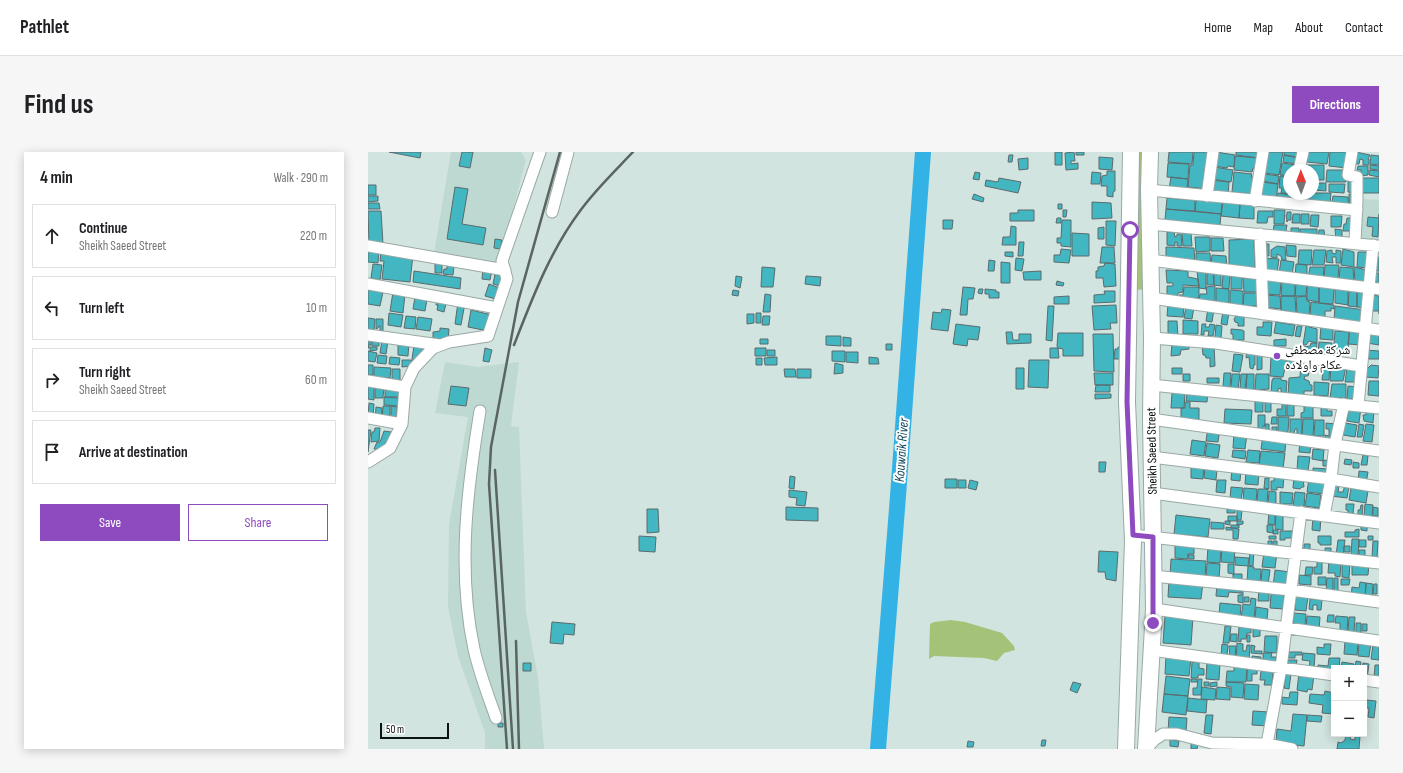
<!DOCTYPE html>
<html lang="en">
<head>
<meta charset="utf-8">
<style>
	body { margin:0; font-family:"Sofia Sans Condensed","Noto Naskh Arabic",sans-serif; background:#f6f6f6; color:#202124 }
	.controls { position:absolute; right:12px; bottom:12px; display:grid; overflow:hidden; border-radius:0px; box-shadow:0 2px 10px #0003 }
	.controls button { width:36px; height:36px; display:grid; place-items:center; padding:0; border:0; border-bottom:1px solid #e0e0e0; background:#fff; color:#202124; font:20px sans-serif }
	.compass { position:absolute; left:915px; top:12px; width:36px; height:36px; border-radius:50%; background:#fff; box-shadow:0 2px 10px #0003; rotate:359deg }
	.scale { position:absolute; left:12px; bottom:10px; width:69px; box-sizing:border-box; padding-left:4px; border:2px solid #0d1311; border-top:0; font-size:11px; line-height:14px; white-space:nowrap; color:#0d1311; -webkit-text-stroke:3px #fff; paint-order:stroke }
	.stop { position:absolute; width:12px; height:12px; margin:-9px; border:3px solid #8e4bc0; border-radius:50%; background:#fff }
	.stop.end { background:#8e4bc0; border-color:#fff; box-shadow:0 1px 4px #0008 }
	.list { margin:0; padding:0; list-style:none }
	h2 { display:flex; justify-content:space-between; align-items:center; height:52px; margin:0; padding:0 16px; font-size:17px }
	h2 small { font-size:13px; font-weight:400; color:#757577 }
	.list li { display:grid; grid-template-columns:26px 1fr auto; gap:12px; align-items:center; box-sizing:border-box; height:64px; margin:0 8px 8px; padding:0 8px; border:1px solid #e0e0e0; border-radius:0px }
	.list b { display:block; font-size:15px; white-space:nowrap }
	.list p { margin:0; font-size:13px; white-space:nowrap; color:#757577 }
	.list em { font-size:13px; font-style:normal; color:#757577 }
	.actions { display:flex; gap:8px; padding:12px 16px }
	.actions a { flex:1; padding:9px 0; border:1px solid #8e4bc0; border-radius:0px; text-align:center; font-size:14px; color:#8e4bc0 }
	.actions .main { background:#8e4bc0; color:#fff }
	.icon { flex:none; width:22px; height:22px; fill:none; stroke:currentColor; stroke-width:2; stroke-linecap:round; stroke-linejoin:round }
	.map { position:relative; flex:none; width:1011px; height:597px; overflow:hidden; border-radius:0px }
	header { display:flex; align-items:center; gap:24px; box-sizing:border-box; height:56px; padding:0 20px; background:#fff; border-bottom:1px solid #e0e0e0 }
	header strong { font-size:19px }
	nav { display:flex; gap:22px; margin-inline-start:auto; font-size:14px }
	.intro { display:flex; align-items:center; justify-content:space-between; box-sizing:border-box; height:96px; padding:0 24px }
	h1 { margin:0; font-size:28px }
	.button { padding:10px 18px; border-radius:0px; background:#8e4bc0; color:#fff; font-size:14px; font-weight:700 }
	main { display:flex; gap:24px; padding:0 24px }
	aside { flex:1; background:#fff; border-radius:0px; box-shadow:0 2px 10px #0003 }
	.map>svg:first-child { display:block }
</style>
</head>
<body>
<header>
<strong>Pathlet</strong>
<nav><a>Home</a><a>Map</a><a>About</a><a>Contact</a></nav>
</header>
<div class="intro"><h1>Find us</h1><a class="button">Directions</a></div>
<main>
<aside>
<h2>4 min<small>Walk · 290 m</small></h2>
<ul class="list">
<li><svg class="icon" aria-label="ahead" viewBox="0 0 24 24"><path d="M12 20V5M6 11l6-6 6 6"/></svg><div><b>Continue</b><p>Sheikh Saeed Street</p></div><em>220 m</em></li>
<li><svg class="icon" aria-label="left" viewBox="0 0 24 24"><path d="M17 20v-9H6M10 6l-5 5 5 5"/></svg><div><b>Turn left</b></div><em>10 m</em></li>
<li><svg class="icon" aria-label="right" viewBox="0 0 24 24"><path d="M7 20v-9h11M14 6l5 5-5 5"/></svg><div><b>Turn right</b><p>Sheikh Saeed Street</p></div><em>60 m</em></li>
<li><svg class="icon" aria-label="arrive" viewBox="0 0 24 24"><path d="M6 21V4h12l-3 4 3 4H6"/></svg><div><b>Arrive at destination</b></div></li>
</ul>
<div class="actions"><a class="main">Save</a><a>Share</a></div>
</aside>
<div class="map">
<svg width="1011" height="597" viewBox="0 0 1011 597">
	<rect width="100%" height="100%" fill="#d2e4df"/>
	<path fill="#bed9d2" d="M83,0H153L158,8L135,95L127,111L66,101Z
		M994,47L1011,48V91L991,90Z
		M77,210L110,215L151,210L143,274L151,275L158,460L170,526L176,597H117V581L90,504L80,455L81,372L100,265L67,261Z"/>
	<path fill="#a5c279" d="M768,0H777L778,137L768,138Z
		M583,468L597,470L634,481L646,494L647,498L636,501L629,509L616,506L566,504L561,507L562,472L566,470Z"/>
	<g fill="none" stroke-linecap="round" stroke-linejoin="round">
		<path stroke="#33b2e5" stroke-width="16" d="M510,597L530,344L555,0"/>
	</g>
	<path fill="#42b6c1" stroke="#5b6b6d" d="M21,0H53L52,6Z
		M94,0H105L102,16L91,14Z
		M687,0H694V13H687Z
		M706,0L707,9H703V12L710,11V17L698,18L697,1Z
		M708,0H716V3H708Z
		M801,0H825L824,12L800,10Z
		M826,0H841L838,37L820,35L822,13H825Z
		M848,0L867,3L866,15L860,14L859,16L846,14Z
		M868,0H891L890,6L868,3Z
		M898,0H915L911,23L897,21L900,5H897Z
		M916,0H932L930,5L916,3Z
		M940,0H961L959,12L939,10Z
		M962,0H981L979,16L961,14Z
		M988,0L1002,3L1000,7H1001V13H995V8L992,7L991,12H987Z
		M641,3H645L644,10H640Z
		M916,3L930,6L929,12L915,10Z
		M1003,3L1011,4V13L1002,12Z
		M867,4L890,6L889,17L885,16L884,20L866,18Z
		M731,5L745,6L744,18L731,17Z
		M660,6V17L651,18L650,7Z
		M800,11L821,12L820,27L799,25Z
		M914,11L929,13V18H921V24L912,23Z
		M937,13H956V28H945V18H937Z
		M1002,13L1011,14V18L1002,17Z
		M990,14H1000V23L993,24V18H989Z
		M846,15L865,18L863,30L844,27Z
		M959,18H977L978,30H958Z
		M1001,18L1011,19V25L1001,23Z
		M739,19H747V39L745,40V45L739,44V34H733L734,24L739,23Z
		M607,20L612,21L611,28L605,27Z
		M724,20L733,21L732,32H723Z
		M866,20L884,22L883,25H887L885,42L864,40Z
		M896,22L911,24L910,32L895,29Z
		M912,24L921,25V34H920L919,37H921V42H924L913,41L914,36H911Z
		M803,25L820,27L819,39L801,37Z
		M631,26L653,30L650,41L617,34L618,28L630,30Z
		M994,26H1011V41H994Z
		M980,27H986L987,41L980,40Z
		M842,28L861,30L860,43L841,40Z
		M893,30L910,32L908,49L891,47Z
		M945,31H958V39L945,38Z
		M961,32H977L976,41L961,40Z
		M0,33H8V43H0Z
		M87,35L100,37L94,72L118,76L115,93L79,87Z
		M910,41L924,43L923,49L909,48Z
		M945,41H963L962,52L931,48V42H945Z
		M606,42L616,46L615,50L604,47Z
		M981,42H987L988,58L981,57Z
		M0,44H10V49L0,50Z
		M965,44L980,45L981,56L963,55Z
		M799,46L827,48V59L798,57Z
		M828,48L854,50L853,62L827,59Z
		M724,50L743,51L744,66L724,67Z
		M855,50L872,52L871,66L853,64Z
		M0,51H11L12,57H0Z
		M690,52H694V57H690Z
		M872,52H886V67L871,66Z
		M798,57L853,62L852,73L797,68Z
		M650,58H666V69H642V61H650Z
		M695,58H699L698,65H695Z
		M906,58H917L916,72H906Z
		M0,59H13L15,92L1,93Z
		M890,59H905V65H900L899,71H889Z
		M919,60H923V68H920L919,70L918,63H919Z
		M925,62H932V71H924Z
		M933,62H941V72H933Z
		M1011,62L1010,85L1004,84L1005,75L999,74L1000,65L1011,66Z
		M943,63H951L950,75L942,74Z
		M963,64H974L973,75H963Z
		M689,66H693V71H688Z
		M979,66H987L985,79H975L976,72H978Z
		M575,68H585L584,77H575Z
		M694,68H703V95L693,94V91H689V86H693Z
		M738,69H748L747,94L738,93Z
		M906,73H919L918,78L921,81L905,82Z
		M643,74L648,75V93H634L635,85H642Z
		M736,75V87H730V76Z
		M923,76H931V85L923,84Z
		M932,77H949V86L932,85Z
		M967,77L974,78V89L968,88Z
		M951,78H956L957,87H950Z
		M799,80H806L807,85L809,84V82H813L814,94H809V90H807V94L799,93Z
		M814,80L823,81L824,94H815Z
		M704,81L721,82V104H704Z
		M827,85H842V99L828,100Z
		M843,86H855L856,99H843Z
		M127,87L134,88L132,97L126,96Z
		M886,87L887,115H861V88Z
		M651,90H656L655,104H650Z
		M895,92H901V104H895Z
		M918,93L928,94V105L919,104Z
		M909,94L917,95L918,108H914L913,104L909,102V106L903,105V98Z
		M734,95H746L747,111H732Z
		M798,95L826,96L827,111L798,108Z
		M693,97L703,98L701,111L686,110V103H692Z
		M975,97L986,100V115L973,113Z
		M931,98H944L943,113L930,112Z
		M946,98H958L956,113H944Z
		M964,98V101L968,102V98L973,99V111H968V105H964L965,111L958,110L959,99Z
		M0,99H11L10,111L0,110Z
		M13,100L45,103L42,130L14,127L16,109H12Z
		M637,100H645V105L637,104Z
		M990,100H1002L1000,116L989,115Z
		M828,101H842L843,115L828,113Z
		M844,103L858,104L859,116L843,115Z
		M1011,105V119H1007V106Z
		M67,106L74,111V121H67Z
		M648,106L656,107L654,119L647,118Z
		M895,106L911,107L909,121L895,119Z
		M621,108L627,109L626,119H620Z
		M913,108L926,110L924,123L911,122Z
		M633,110L642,111V131H633Z
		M737,111L747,112L748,134L736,135L735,126H728V119H730V115L736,114Z
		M5,112L14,113L12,128L3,126Z
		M928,112L939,113V125H934V122H931L927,125Z
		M79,113L86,114L85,123L75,122L76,117H79Z
		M957,113H971L970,127H956Z
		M394,115L407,116L405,135H393Z
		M942,115H956L955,129L940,127Z
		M972,115L985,116L986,131L971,130Z
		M986,115L999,118V130L987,129Z
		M115,116L124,118L122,128L114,127Z
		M798,118L820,119V125L830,127L831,134L815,133V140L810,141L809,147H799V134H805V131H799Z
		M838,118V137L831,136L829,119Z
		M46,119L93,126L92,137L45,130Z
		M673,119V128H656L655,120Z
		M839,120H845L846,133H839Z
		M846,121L853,122V134L846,133Z
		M1007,121H1011V134L1008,133Z
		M127,122L134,124L132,134L125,132Z
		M855,123H862L861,137L854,136Z
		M863,123H874V137H863Z
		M368,124L374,125L372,136L367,134Z
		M438,124L453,125L452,134L437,132Z
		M875,126L890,127V140H876Z
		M896,128L913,129L912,143L897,142Z
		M689,129L696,131L695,134L688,133Z
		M914,130L927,132V144H913Z
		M121,132L134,137L131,148L117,144Z
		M928,132L939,133L938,144H927Z
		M939,133L951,135V150L939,148Z
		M847,134V150L831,149L832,142H839L838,135Z
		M595,135L607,136L605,147H600L599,163H592Z
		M816,135H831V146L810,148L811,143H815Z
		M951,135L966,136L965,152L951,151Z
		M848,136L861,137V151H848Z
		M0,137L15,140L12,154L0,152Z
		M611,137H615L614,142L610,141Z
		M617,137L628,138V140H631V146H621V142H617Z
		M967,137L980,138V153L967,151Z
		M365,138L371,139L370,144L364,143Z
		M862,138L875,139V154L862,152Z
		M48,139L60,141L57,159L45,157Z
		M736,139H747V150L726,151V143L737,142Z
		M981,139H989V155L980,154Z
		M989,139H1000L997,156L989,155Z
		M25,140L37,142L35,161L22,159Z
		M876,141H891V154H875Z
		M397,142L403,143L402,160H395Z
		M80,143L76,160L69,158L70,153H68L69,148Z
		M896,143L912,144L913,157L896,155Z
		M1005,143L1011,144V162V159H1004Z
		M701,144V152H686V145Z
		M913,144H927L928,161L913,158Z
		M938,144L939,149L942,150L941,163L929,161L928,145Z
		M90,150L97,151L93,173L87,172Z
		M943,150L966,153V157L963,156V159H957V167L942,165Z
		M800,152L816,153L815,165L799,164Z
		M748,153L749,171H742L743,177L726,178L724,154Z
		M680,154H686L684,189L678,188Z
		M818,154L826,155L824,167L816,166Z
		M967,154L997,158L995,173L966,169Z
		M840,156L846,157L844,170L838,169Z
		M574,157L583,158L580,179L563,177L565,160L573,161Z
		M103,158L124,163L120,179L100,175Z
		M855,159L861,160L859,173L853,172Z
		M871,160L876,161V174H870V171L867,170L866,167L868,164H871Z
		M21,161L35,163L33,175L20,173Z
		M388,161H393V171H388Z
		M379,162H386V171L379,172Z
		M38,164L48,165L47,177L36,176Z
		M395,164H402L401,173H394Z
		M50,165L64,167L62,179L48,177Z
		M0,166L7,167L6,178L0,177Z
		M8,167H15V179H12V174H11L10,176L8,177Z
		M815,168L830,169V182H815Z
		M800,169H809L810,185H800Z
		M895,170H904L903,184L889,183V175H895Z
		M908,170L927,173L925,184L906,181Z
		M588,172L612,175L610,188L600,187L599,194L585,192Z
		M834,172H838L837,175H841L842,172L847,173L845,184H840L841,179H836V183H833Z
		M848,173L854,174L853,186H847Z
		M929,174H934L932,185L927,184Z
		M938,174L949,177V191L941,189L938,193H935Z
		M953,174L965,175V188L952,187Z
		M72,176L81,177L80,189L75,187H65V180L72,179Z
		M863,177L874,178L876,179V188H865V182H863Z
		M982,177L996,178L994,193L980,192Z
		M967,179L981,180L980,200H975V204H965Z
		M638,180H644L645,188H651V182H663V191L639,192Z
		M1000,180L1011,181V193L999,191Z
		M690,181H715V204H695V197L690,196L689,194Z
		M725,182H745L746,220L726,219Z
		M458,184H473V194L458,193Z
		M4,185H11V194H4Z
		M475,185L483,186V194H475Z
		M0,186H3V193H1V196H0Z
		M392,187H400V192H392Z
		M918,187V194H906V188Z
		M14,188L20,189L18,202L12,201Z
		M30,189L41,190L40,204L30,203Z
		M951,190L964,191L965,204L950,201Z
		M804,191H821V197L813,198L812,203L803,204Z
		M943,191H949L948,201L936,199V195L942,194Z
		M518,192H524V198H518Z
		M834,193H846L847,214L842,215V206H838L837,203H835Z
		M46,194L56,196L47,208L44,207Z
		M2,195H9V198L2,199Z
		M750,195H758L757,207H746L747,197H750Z
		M117,196L124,198L121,210L115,209Z
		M387,196H398V204H387Z
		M682,196H690L691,206H682Z
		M399,198H407V204H399Z
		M879,198L887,199V213H886L885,217L882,216L881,205L878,206Z
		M999,198L1011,199V207H999Z
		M0,199L9,201L7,210L0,209Z
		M464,199H477V210L464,209Z
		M478,200H490V211L478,210Z
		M866,202L875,203L872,220L864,219Z
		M889,202H894V217L889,218Z
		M10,203L19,204L18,212L9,211Z
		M903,204L919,206L915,225L902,224Z
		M22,205L32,206L31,213L21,212Z
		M409,205V213H397L396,206Z
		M501,205L510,206L511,212H501Z
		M388,206H394V213H388Z
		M919,206L930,207V215L926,218H918Z
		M34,208H44V214L34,215Z
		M661,208H681L680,236L660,235Z
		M933,209L947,211L946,220H942V217H938L937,221H941L940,224H937L936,227L941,229L942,233H944V239H936V243H920L921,226L932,225Z
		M467,211L475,213V221L466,222Z
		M956,211L962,212L961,228H954Z
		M0,213H5V223H0Z
		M1003,213L1011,214L1010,226L997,225L998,218Z
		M963,214L978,215L975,229H962Z
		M6,215L23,216L22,226L6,225Z
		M648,216H656V237H648Z
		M804,216H814V222H804Z
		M979,216L990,217L988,230H977Z
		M24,217H32V229H24Z
		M416,217H427L428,225H417Z
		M429,217H443V226H429Z
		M726,221H745V233H727Z
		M856,221H863L862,235H855Z
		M815,222H822V229H815Z
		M864,222H872L870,237H863Z
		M873,222H879L877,237H872Z
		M879,222H886V239H878Z
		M888,222H901V237L887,238Z
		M839,226H851V231H839Z
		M905,226H913V228L919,229L918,241L913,240V236L910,237V241H903L904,228H905Z
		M1001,229H1011V244L1000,243Z
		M946,230L961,231L960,244L946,243Z
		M0,232H6V248L0,247Z
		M964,232H978V246H962Z
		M728,233H742V240H727Z
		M17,234L32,236V245H17Z
		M83,234L101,236L98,254L80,252Z
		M980,234L989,235L987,247H979Z
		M7,235H16L15,246H7Z
		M840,239L839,250L818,249L819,242Z
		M804,241H817L816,256H803Z
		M727,242H743V246L727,247Z
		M16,245L30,246L31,254L16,253Z
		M887,247H895V260H887Z
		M897,248L903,249V260H897Z
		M817,250H822V256H831V271L813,270V256H817Z
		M1,251L6,252L5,265H0Z
		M914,251H918V264H909V257H914Z
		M936,252H945V266H933V261L936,260Z
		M919,253H926V264H919Z
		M15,254H22V267H14Z
		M23,254L29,255V268H23Z
		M953,254H959V259H964V264H953Z
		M981,254L993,255L991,271L979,269Z
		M8,255L14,256L13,267H7Z
		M857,257L884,258L883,272L856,271Z
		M998,259H1006L1005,271L996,269L995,263H998Z
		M890,263H897V274H895V278H890Z
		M904,265H909V272H903Z
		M910,265H921L920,280H910Z
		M922,267H934V283H929V277H927L926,282L922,281Z
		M935,267H946L945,284L934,283Z
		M947,268H956V284H946Z
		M958,271L968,272L966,288L957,287V283L961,284V277H958Z
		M977,271L989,273L987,285L975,283Z
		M897,272H901V278H897Z
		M991,272L996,273L994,285H989Z
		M998,272L1006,273L1004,290L995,289Z
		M840,275L852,277L850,290L838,289Z
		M904,275H909V280H904Z
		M7,276H12L11,289L3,290L4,280H6Z
		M0,278H3L0,300Z
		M16,279L23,280L15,298L6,297L9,290H12Z
		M866,280L879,282L877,297L865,296Z
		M895,283L918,286L917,300L893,297Z
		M824,288L838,290L836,304L822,302Z
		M932,288L943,289L942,301L931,300Z
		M839,291L852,293L850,306L837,304Z
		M945,297L956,298L955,309L944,307Z
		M865,298L878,299L877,307L864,305Z
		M880,298L892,299L891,311L878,310Z
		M893,299L917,301L915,317L891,314Z
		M995,303L1000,304L999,313H993Z
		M930,304L942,305L940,319L929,318Z
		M977,307L984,308L983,313L976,312Z
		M955,308L964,309V314H955Z
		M731,310H738L737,320H731Z
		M985,310L991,311V316H985Z
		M823,311L836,312L835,327L823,326Z
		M837,316L849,317L848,328L836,326Z
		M864,316L873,317L872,329L863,328Z
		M945,316L962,317L961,323L945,322Z
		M878,319L891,320L890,333L877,332Z
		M991,319L1000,320L998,332L990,331Z
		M422,324L427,325L426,337L421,336Z
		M906,324H916L915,336L909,335V338H903V329H906Z
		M926,324L935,325L936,335H934L932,337L925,336Z
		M897,326H901V337L896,336Z
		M941,326L957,328L956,342L939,340Z
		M577,327H589V336H577Z
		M590,328H598V336H590Z
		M602,328L610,330L608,338L600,336Z
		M849,328H858L857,341L848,340Z
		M965,332L971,333L970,340H975L977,333L981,334L979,346L963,344Z
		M863,335L875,336L873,348L862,347Z
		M876,336L889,337L888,351L875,350Z
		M983,336L1000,339L998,351L981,348Z
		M890,337H900L899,352L889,351Z
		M421,338L439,340L437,354L428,353L429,346L421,345Z
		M901,339L908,340V354L900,353Z
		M912,340L925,341L924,352H912Z
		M927,340L937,341L936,355L925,354Z
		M939,341L953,343L951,356L937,354Z
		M978,352H986L985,362H980V358H978Z
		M997,352L1005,353L1004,365L996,364Z
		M993,353H995L994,364L990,363V358H992Z
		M418,355L450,356V369L418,368Z
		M1005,355L1010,356V364H1005Z
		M279,357H290L291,380L279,381Z
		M859,357H867V361H859Z
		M869,358H874L873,368H869Z
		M901,359H907V373L900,372Z
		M908,359H915V378L907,377Z
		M808,363L842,367L840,385L806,382Z
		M860,364H869V369H860Z
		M945,364H953L952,379L944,378Z
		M857,369H862V373L857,372Z
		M869,369H875V372L869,373Z
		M843,370L856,371V377H843Z
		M993,371L999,372V379L993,378Z
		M863,373H871V376H863Z
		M899,373H905V381L899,380Z
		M858,375L871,377L870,387H865V378H858Z
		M991,377V385H977V380H987V378Z
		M905,378H910V382H905Z
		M912,379H926V386H917V388H912Z
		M271,384L288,385L287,400L271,399Z
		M901,384H908V387H901Z
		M950,384H963V393H952V391H950Z
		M1000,384H1005V388H1000Z
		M984,387H991L990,405L983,404Z
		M970,388H977L975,404L968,403Z
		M991,388H998V395H991Z
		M900,389H904V393L900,394Z
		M905,389H909V394H905Z
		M1005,389H1010L1009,406L1004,405Z
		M807,391L826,392V402H820V407L807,406Z
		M936,392H942V398H936Z
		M840,394L853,395L852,411L839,410Z
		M854,394L867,396L866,411L853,410Z
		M976,394H982V400H976Z
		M957,396H963V402H957Z
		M882,397H886L885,414H881Z
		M991,398H997V405H991Z
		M731,399L750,400L748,429L738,427L737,420H730Z
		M896,400L909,401L907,416L894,415Z
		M820,403H826V407H821Z
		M867,405L881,406L880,414L867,413Z
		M803,407L838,409L837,426L802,424Z
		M961,408L973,410L972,425L967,424V421H960Z
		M949,409H954V422H946V415H949Z
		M839,411L852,412L851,426H838Z
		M974,411H982L981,426L974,425Z
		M984,411L1001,412L1000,423H984Z
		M860,412H866V422L860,421Z
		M880,414L886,415V417H893L892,430H879Z
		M938,415H945L944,423H937Z
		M894,417L902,418L900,433L893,432Z
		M907,418L922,420L920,437L905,435Z
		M865,422H874V429H865Z
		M931,423L943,424V433L931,432Z
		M950,425H958V433H950Z
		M959,426H965V441L958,440Z
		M966,426H970V440H966Z
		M973,427H982L981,433H973Z
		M801,428L835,430L833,447L800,445Z
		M992,430L998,431L997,447L983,446L984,435L991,436Z
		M998,431L1005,432L1004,447H997Z
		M849,432L873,434L872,441L861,440L860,445L848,444Z
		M1006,432H1009V442H1005Z
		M873,435H875V451L870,450V443H873Z
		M891,438H901V449H890Z
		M903,442L916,443L915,457L902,456Z
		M928,444L940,445L938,459L927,458Z
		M876,445H881V450H876Z
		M883,446L888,447L886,467L873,466L875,452L882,453Z
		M942,447L954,448L953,458H949V453H945V458L941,457Z
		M852,451L873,453L872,465L851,463Z
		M888,455L900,457L899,468L887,467Z
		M926,461L938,462L937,475L925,474Z
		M797,463L825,465L823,493L795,491Z
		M960,463H966V470H959Z
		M939,464L952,465L951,478L938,476Z
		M968,464L980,465L979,480L972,479V471H967Z
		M981,465H987L986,481L980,480Z
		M184,470L207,472L206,483L196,482L195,492L182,491Z
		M988,471H993V481H988Z
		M994,472H999V479H994Z
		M857,474H863L861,491H855Z
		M871,475H883V481H879L878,487H873V490L870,489Z
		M885,477H892V484L885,485Z
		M863,482H869V490L862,489Z
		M879,483H882V490H879Z
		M897,484H909V501L896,500Z
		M977,489L990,490L989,503L976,502Z
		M991,490L1003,491L1001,505L990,504Z
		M869,491L875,492V499H878L879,493H882L881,508L868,507Z
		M854,492L860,493L859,505L853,504Z
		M956,492H963L962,503L949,502V495L956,496Z
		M883,493L887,494L886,499H894V502L883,501Z
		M1005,493L1011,494V508L1003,507Z
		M861,494H868L867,506L862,505Z
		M920,500H934V503H927V506H920Z
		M895,501H904L903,505H908V511L895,510Z
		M935,501L947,502L946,517H941L942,509L934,508Z
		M798,504L823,506L821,524L797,522Z
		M884,504L893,505V509L884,508Z
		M961,506H972L971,516H966V521L949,520L950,513L960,514Z
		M920,508H929L928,514L919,513Z
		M988,509L993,510L992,516H987Z
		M824,510H831V516L836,517V523H830V526H823Z
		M839,510L852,511L851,528L838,527Z
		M974,510L986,512L985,516H973Z
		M155,511H163V519H155Z
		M995,511L1001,512L999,527L996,526V516H994Z
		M1007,513H1011V525H1006Z
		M866,514L879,515L878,530H858L859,519H866Z
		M879,515H889V522H884V529H879Z
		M893,519L905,520L904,533H896L897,528H892Z
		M918,521L923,522L921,537L916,536Z
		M931,521L946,523L944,538L940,537L939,540L929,538Z
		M798,524L822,527L820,544L796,542Z
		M823,527H829V530H823Z
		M830,527H834L833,543H825V536H829Z
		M705,530L713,532L709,541L702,538Z
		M836,530H841V534H836Z
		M849,530V534L842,535V531Z
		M858,530L876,531L875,546L863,545V535L858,534Z
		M996,531L998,532L997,546H996Z
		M877,532L891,533L890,548L876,547Z
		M834,535L848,537L847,548L833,547Z
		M849,535L862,536V548L848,547Z
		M957,539L966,541V562L954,561L955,553L941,551L942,542L956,543Z
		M922,540H930L929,553L914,552V545L921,546Z
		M796,542L820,544L818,563L794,560Z
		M820,546L839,548L838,561L819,559Z
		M998,548L1008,549L1006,566L1000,565L1001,556H997Z
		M885,559L901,560L900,574L884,573Z
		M925,562L939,563L936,594L908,591L909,577L923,579Z
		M838,563H845L843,582L836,581Z
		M939,563L954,564L953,570L939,569Z
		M801,565L819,566L818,580L800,579Z
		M130,571H135V575H130Z
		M978,582H983L982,587L987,588V584H992L991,597H969L970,590L973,591L977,588Z
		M674,588H678L677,594H673Z
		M802,588L811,589L810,595L802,594Z
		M600,589L606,590L605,595H599Z
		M823,591L830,592L829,597H823Z"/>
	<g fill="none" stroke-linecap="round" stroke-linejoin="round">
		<g stroke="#99a9a5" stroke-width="13">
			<path id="street" d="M984,0L980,23L989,25V49L987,91
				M931,18L935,0
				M781,38L989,58
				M839,44L845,0
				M887,49L895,0
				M184,60L200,0
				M782,72L1011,94
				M892,82L895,162
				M0,94L137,118
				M782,108L1011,137
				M0,132L129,156
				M783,146L1011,178
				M0,183L72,193
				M784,186L848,191L993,214
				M0,229L37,235
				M783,233L1011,256
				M990,254L1005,93
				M112,259C99,338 89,418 106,497C111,520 120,543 128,566
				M0,266L34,272
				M783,267L1011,299
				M783,305L963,327L1011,335
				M0,310L22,296L34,272L37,235L46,216L65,196L81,190L120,184L139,127L134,109L172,0
				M784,341L1011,371
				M956,364L963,327L967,292L976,252
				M765,383L1011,411
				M785,424L923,438L1011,450
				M786,457L1011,489
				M783,498L966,523
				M996,528L1011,530
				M899,592L913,516L933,360
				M778,597L786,588L795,582H809L844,591L899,592L924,597"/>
		</g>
		<g stroke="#99a9a5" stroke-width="18">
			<path id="secondary" d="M758,597L765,389L759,250L763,0
				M778,597L786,457L783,267L784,186L781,38L782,0"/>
		</g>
		<use href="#street" stroke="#fff" stroke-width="11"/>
		<use href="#secondary" stroke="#fff" stroke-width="16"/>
		<path stroke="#5a6461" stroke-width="2.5" d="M146,193C164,147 182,99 212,59C227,38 247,19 265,0
			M127,318L145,597
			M148,489L151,597
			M139,597L121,332L123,295L150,150L192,0"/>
	</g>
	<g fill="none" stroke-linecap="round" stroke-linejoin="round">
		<path stroke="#8e4bc0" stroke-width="5" d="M762,78L759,250L765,383L785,385V471"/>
	</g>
	<circle fill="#8e4bc0" stroke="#fff" stroke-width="1.5" cx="909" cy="204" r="4"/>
	<g text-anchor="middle" stroke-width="4" stroke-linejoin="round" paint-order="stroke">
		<g font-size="13" fill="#0d1311" stroke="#fff" text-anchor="start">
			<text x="917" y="202">شركة مصطفى<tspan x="917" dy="15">عكام واولاده</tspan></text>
		</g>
		<g font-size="13" fill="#0d1311" stroke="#fff">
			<text transform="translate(783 299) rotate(-91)" y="5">Sheikh Saeed Street</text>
		</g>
		<g font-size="14" font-style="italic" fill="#12455a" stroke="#fff">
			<text transform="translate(533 298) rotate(-86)" y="5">Kouwaik River</text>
		</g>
	</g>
</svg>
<div class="controls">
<button>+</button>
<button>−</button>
</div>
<svg class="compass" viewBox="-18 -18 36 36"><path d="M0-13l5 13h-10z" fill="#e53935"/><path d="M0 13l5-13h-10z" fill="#757577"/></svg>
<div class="scale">50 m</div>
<div class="stop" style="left:762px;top:78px"></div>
<div class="stop end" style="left:785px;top:471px"></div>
</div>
</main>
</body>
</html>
